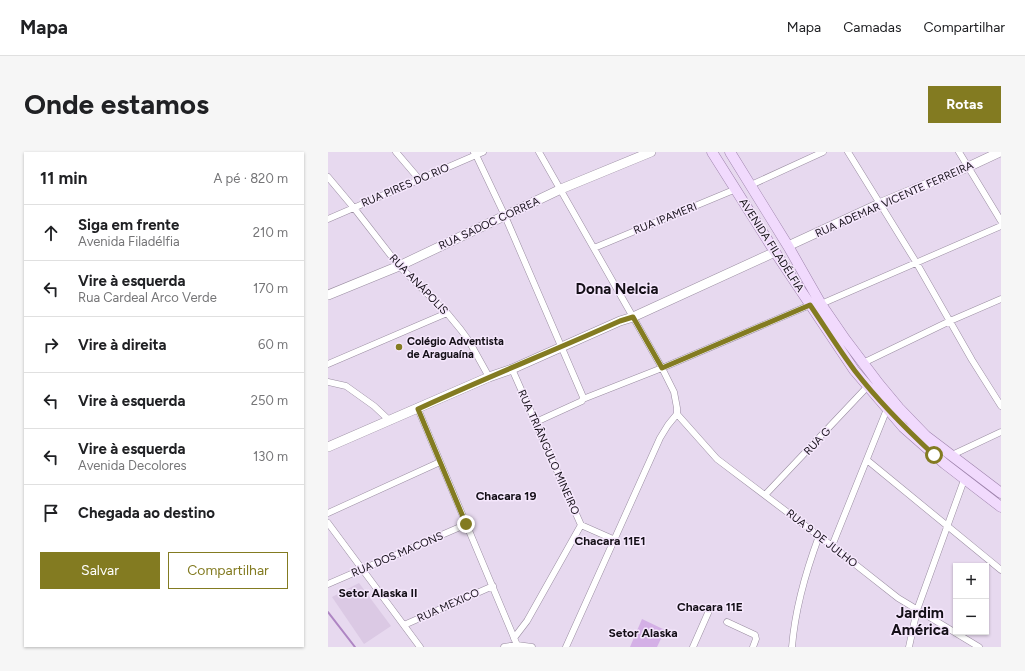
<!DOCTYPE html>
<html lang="pt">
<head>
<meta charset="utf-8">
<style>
	body { margin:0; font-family:Figtree,sans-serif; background:#f6f6f6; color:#202124 }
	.controls { position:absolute; right:12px; bottom:12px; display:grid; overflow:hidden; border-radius:0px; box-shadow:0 1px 3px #0004 }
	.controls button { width:36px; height:36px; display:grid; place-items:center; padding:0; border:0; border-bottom:1px solid #e0e0e0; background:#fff; color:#202124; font:20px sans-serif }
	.stop { position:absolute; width:12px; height:12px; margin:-9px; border:3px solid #837b21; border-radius:50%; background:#fff }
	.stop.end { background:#837b21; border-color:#fff; box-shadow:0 1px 4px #0008 }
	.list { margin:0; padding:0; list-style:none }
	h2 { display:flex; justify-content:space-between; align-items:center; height:52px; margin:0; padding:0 16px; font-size:17px }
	h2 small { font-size:13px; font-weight:400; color:#757577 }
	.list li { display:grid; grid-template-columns:26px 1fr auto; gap:12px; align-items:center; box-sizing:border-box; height:56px; padding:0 16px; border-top:1px solid #e0e0e0 }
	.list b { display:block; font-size:15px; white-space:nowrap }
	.list p { margin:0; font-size:13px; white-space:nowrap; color:#757577 }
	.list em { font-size:13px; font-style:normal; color:#757577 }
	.actions { display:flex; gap:8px; padding:12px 16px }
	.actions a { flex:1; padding:9px 0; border:1px solid #837b21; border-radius:0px; text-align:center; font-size:14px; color:#837b21 }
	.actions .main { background:#837b21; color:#fff }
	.icon { flex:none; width:22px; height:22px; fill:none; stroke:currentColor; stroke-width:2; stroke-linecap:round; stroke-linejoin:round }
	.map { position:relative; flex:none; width:673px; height:495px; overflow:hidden; border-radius:0px }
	header { display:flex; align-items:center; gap:24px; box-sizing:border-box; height:56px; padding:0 20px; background:#fff; border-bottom:1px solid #e0e0e0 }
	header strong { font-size:19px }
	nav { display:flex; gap:22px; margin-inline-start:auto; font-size:14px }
	.intro { display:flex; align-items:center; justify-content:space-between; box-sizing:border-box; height:96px; padding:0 24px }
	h1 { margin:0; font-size:28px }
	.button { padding:10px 18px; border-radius:0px; background:#837b21; color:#fff; font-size:14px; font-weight:700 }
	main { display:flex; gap:24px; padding:0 24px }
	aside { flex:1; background:#fff; border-radius:0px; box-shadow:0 1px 3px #0004 }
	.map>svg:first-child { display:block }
</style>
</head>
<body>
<header>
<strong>Mapa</strong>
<nav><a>Mapa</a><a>Camadas</a><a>Compartilhar</a></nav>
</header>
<div class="intro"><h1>Onde estamos</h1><a class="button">Rotas</a></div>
<main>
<aside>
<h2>11 min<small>A pé · 820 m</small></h2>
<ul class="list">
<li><svg class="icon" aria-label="ahead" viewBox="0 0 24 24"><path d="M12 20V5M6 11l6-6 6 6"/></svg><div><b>Siga em frente</b><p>Avenida Filadélfia</p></div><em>210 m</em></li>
<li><svg class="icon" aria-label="left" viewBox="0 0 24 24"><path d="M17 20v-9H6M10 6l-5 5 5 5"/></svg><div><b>Vire à esquerda</b><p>Rua Cardeal Arco Verde</p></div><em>170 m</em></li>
<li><svg class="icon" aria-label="right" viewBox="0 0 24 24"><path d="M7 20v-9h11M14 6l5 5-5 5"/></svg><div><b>Vire à direita</b></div><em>60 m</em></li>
<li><svg class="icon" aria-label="left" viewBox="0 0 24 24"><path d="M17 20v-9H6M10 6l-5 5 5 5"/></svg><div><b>Vire à esquerda</b></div><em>250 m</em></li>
<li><svg class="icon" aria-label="left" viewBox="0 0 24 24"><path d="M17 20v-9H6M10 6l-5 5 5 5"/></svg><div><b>Vire à esquerda</b><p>Avenida Decolores</p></div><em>130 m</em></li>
<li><svg class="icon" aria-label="arrive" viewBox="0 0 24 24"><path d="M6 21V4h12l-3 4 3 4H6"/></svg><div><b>Chegada ao destino</b></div></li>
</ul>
<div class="actions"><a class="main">Salvar</a><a>Compartilhar</a></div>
</aside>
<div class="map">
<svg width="673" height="495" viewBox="0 0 673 495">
	<rect width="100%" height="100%" fill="#e7d9ef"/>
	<path fill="#dbc9e4" d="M31,431L63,474L36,492L4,445Z"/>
	<path fill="#d4b0e6" d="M314,467L337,478L329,495H302Z"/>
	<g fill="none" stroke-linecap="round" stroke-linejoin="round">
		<path stroke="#ae85c3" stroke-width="2" d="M0,460L27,495"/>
		<g stroke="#9a8da1" stroke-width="7">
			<path id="street" d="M68,0L91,27
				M146,0L148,3L177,64L255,245L254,249L208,270
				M211,0L334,216L346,240L349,256V262L340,273L332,286L238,495
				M520,0L588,110L644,208L673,254
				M631,0L673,69
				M0,25L26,56L71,114L119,161L133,178L141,189L161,225
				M423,33L495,0
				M0,67L155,0
				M266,96L408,37
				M493,152L673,74
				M535,211L622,169L673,147
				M0,212L119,161
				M184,217L253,373L199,469L186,486
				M0,230L18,234L46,254L62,269
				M255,247L334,216L482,153
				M90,257L189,493
				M349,262L389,307L504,394L570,446L651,495
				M624,303L673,280
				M539,308L673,418
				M437,343L540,234
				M0,361L112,310
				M0,371L92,495
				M253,373L287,388
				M504,394L559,257
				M0,432L139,372
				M399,470L427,483L428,487L425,495
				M76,473L165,434
				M176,495L189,493L204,495
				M365,495L380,461
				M464,495C467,457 478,419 491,384
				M581,495L589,458L636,328"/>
		</g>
		<g stroke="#9a8da1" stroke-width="10">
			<path id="secondary" d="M460,94L551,52L640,15L672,0
				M0,143L71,114L233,37L323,0
				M0,295L161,225L184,217L292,169L305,165L447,100"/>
		</g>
		<g stroke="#9e83ac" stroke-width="11">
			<path id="primary" d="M384,0L447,100L526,218L575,275L617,312L673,355
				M402,0L460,94L493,152L517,187L551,232L571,256L598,284L673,341"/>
		</g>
		<use href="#street" stroke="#fff" stroke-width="6"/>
		<use href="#secondary" stroke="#fff" stroke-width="9"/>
		<use href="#primary" stroke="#f1dafd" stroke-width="10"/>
	</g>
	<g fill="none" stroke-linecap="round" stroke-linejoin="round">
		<path stroke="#837b21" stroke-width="5" d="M138,372L90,257C157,226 225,199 292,169L305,165L334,216L482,153C497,175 511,198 527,219C551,250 578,277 606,303"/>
	</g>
	<circle fill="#837b21" stroke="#f5e7fc" stroke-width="1.5" cx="71" cy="195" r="4"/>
	<g text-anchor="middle" stroke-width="3" stroke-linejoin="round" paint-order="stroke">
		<g font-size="11" fill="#140f17" stroke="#f5e7fc">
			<text transform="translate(77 33) rotate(-23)" y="4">RUA PIRES DO RIO</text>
			<text transform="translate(566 47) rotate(-24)" y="4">RUA ADEMAR VICENTE FERREIRA</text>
			<text transform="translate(337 66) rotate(-22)" y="4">RUA IPAMERI</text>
			<text transform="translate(161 71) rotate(-25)" y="4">RUA SADOC CORREA</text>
			<text transform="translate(444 93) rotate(57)" y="4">AVENIDA FILADÉLFIA</text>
			<text transform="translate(91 132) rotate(46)" y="4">RUA ANÁPOLIS</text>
			<text transform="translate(489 289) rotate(-47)" y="4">RUA G</text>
			<text transform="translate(221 300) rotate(66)" y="4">RUA TRIÂNGULO MINEIRO</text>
			<text transform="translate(494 386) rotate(38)" y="4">RUA 9 DE JULHO</text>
			<text transform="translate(69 402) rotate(-23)" y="4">RUA DOS MACONS</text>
			<text transform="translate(120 453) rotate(-24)" y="4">RUA MEXICO</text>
		</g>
		<g font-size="11" font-weight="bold" fill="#140f17" stroke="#f5e7fc" text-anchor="start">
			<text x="79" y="193">Colégio Adventista<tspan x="79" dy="13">de Araguaína</tspan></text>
		</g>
		<g font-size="12" font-weight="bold" fill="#140f17" stroke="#f5e7fc">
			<text x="178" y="348">Chacara 19</text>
			<text x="282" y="393">Chacara 11E1</text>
			<text x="50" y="445">Setor Alaska II</text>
			<text x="382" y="459">Chacara 11E</text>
			<text x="315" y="485">Setor Alaska</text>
		</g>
		<g font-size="15" font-weight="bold" fill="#140f17" stroke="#f5e7fc">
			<text x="289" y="142">Dona Nelcia</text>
			<text x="592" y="466">Jardim<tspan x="592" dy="17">América</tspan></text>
		</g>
	</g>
</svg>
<div class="controls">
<button>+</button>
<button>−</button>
</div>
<div class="stop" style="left:606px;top:303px"></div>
<div class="stop end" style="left:138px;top:372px"></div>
</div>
</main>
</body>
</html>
